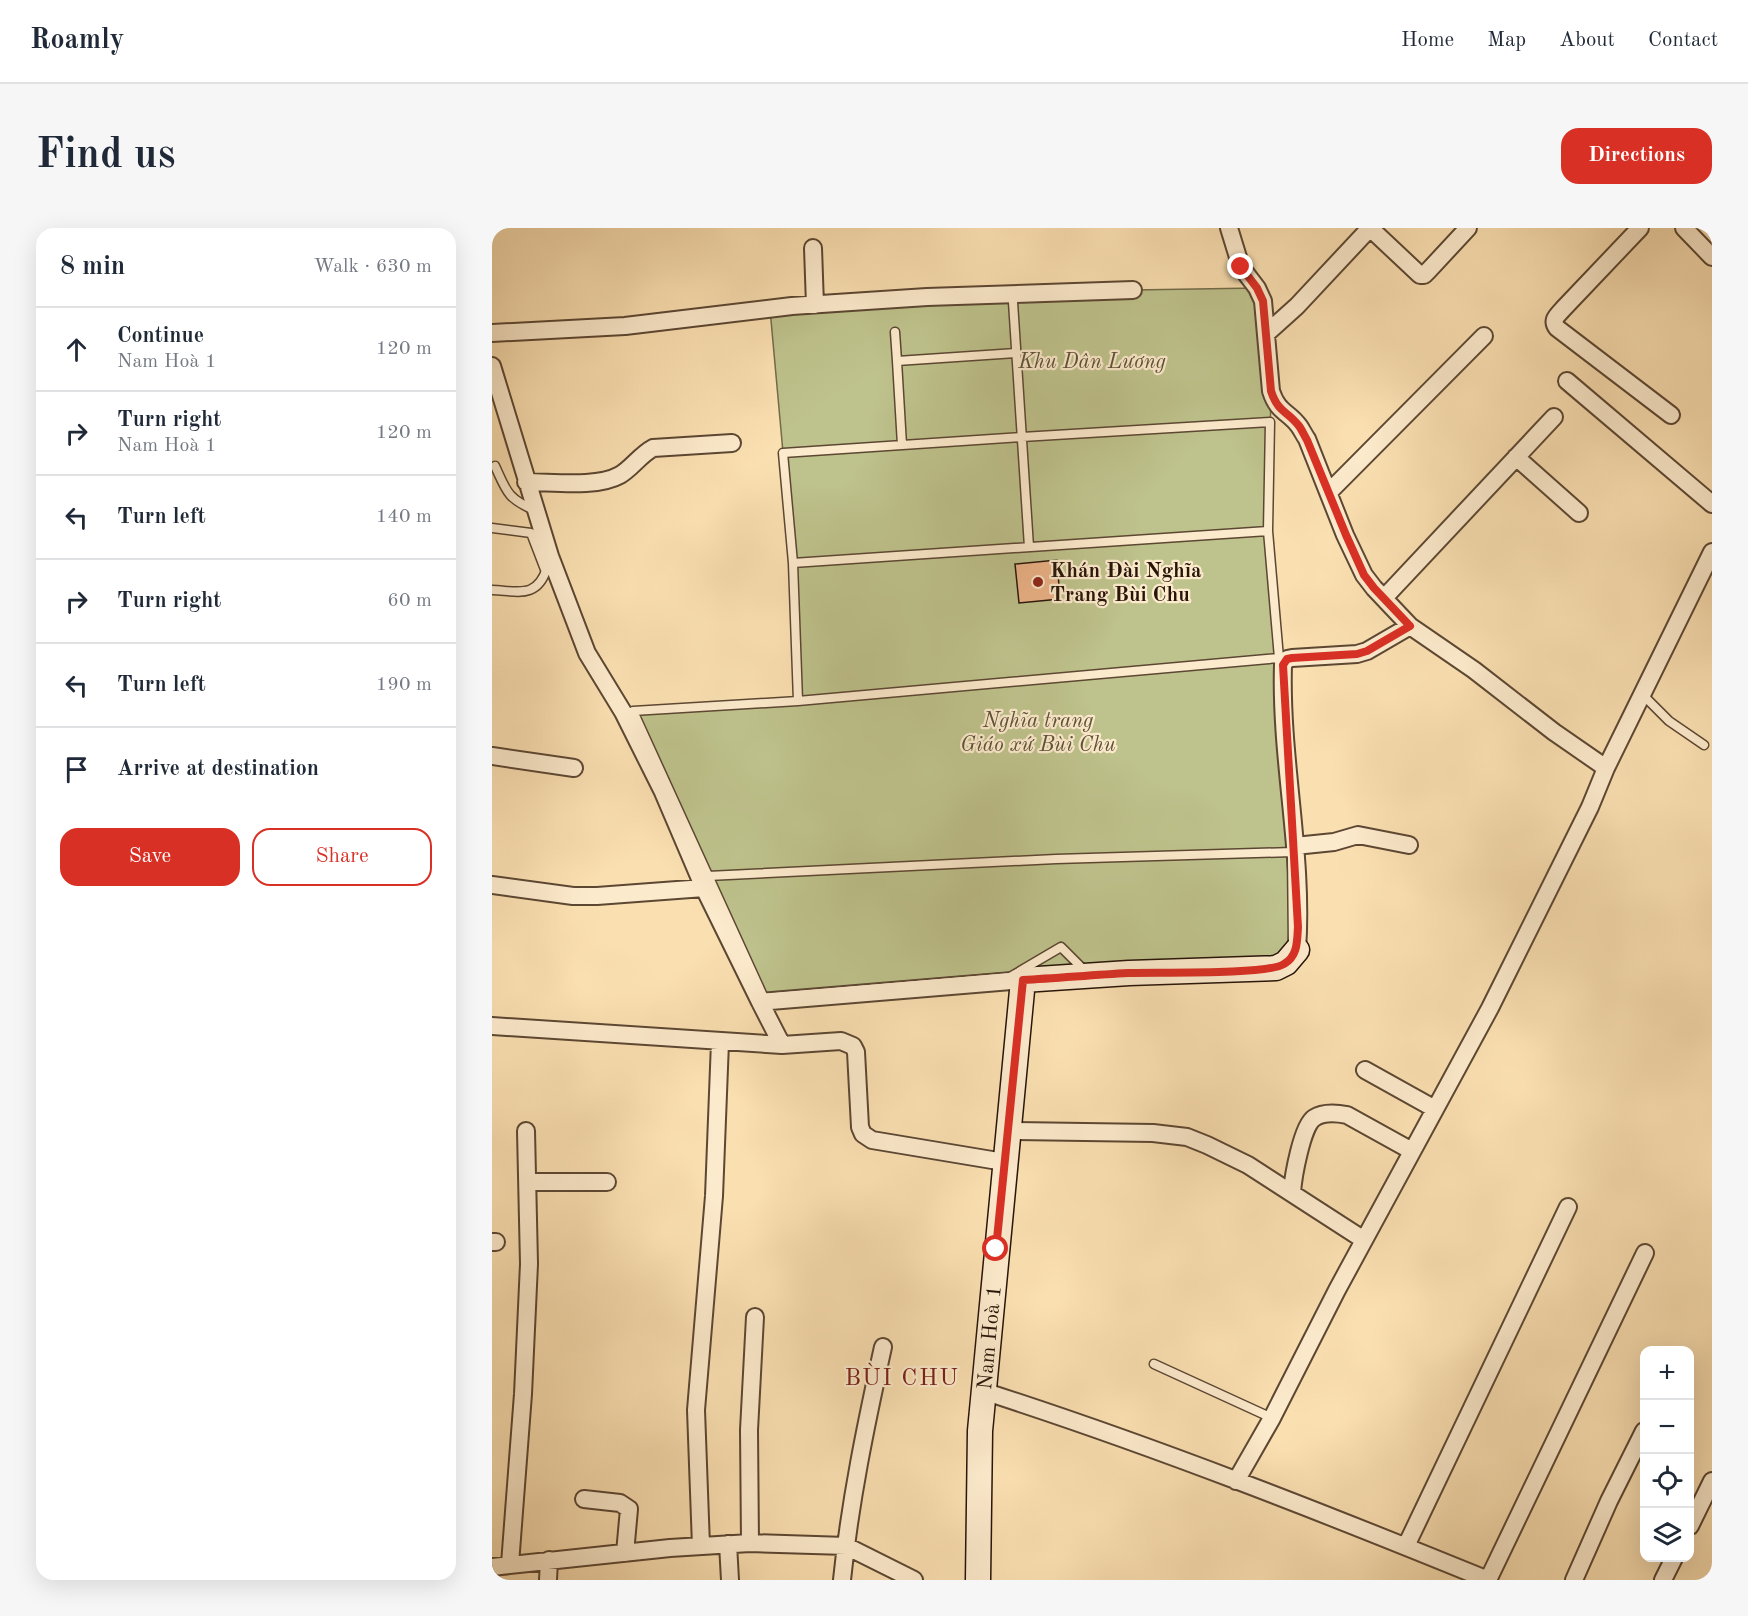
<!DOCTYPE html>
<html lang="en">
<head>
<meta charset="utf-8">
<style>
	body { margin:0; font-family:"Old Standard TT",serif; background:#f6f6f7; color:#1f2937 }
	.controls { position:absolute; right:18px; bottom:18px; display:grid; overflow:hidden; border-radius:12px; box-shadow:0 6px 24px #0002 }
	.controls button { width:54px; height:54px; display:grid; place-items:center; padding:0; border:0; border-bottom:2px solid #e0e1e3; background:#fff; color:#1f2937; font:30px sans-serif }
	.stop { position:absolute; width:18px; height:18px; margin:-14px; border:4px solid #d93025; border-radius:50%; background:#fff }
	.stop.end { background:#d93025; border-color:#fff; box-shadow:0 2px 6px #0008 }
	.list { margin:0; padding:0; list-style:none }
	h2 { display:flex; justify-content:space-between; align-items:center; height:78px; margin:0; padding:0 24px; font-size:26px }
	h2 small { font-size:20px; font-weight:400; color:#747a83 }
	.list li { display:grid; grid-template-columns:39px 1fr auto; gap:18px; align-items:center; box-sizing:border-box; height:84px; padding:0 24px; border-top:2px solid #e0e1e3 }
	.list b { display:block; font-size:22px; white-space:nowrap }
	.list p { margin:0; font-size:20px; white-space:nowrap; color:#747a83 }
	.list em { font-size:20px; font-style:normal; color:#747a83 }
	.actions { display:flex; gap:12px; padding:18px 24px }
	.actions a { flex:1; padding:14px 0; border:2px solid #d93025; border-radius:18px; text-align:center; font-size:21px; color:#d93025 }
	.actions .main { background:#d93025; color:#fff }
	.icon { flex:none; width:33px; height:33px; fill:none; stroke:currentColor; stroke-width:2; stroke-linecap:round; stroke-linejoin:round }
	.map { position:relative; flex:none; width:1220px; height:1352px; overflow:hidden; border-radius:18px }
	header { display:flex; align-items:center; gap:36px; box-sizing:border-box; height:84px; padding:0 30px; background:#fff; border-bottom:2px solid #e0e1e3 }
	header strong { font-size:28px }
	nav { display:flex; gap:33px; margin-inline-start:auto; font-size:21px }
	.intro { display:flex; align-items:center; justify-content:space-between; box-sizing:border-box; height:144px; padding:0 36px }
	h1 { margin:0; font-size:42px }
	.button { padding:15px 27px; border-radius:18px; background:#d93025; color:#fff; font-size:21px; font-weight:700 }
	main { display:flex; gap:36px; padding:0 36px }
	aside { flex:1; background:#fff; border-radius:18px; box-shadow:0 6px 24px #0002 }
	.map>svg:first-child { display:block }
</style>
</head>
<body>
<header>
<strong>Roamly</strong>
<nav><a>Home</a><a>Map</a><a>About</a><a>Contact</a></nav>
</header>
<div class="intro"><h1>Find us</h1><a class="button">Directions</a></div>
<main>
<aside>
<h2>8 min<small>Walk · 630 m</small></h2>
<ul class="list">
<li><svg class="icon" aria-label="ahead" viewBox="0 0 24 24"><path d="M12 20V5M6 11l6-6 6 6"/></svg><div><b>Continue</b><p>Nam Hoà 1</p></div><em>120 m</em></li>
<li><svg class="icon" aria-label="right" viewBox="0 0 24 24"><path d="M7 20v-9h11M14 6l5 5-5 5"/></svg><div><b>Turn right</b><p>Nam Hoà 1</p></div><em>120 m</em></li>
<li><svg class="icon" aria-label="left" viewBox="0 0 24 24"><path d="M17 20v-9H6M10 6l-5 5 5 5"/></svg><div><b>Turn left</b></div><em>140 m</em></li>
<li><svg class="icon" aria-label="right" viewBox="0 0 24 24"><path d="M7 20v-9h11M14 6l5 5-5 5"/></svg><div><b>Turn right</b></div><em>60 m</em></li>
<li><svg class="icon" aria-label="left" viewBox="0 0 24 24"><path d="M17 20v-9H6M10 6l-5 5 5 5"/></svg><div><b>Turn left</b></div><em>190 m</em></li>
<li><svg class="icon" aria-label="arrive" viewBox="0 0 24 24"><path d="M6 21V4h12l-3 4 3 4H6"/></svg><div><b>Arrive at destination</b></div></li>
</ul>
<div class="actions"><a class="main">Save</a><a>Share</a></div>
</aside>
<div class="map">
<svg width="1220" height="1352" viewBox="0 0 1220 1352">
	<rect width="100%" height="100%" fill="#fadfb1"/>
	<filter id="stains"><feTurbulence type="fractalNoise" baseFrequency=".00333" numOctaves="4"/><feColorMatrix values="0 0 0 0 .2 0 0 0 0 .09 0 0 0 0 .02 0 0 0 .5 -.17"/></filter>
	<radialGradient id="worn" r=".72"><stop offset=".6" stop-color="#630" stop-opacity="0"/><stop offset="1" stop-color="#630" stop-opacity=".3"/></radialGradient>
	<path fill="#bec28c" stroke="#726b4a" stroke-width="1.5" d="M765,60L779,163L776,309L805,722L784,740L268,774L131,484L302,470L301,335L278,81L641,62Z"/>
	<path fill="#eeb489" stroke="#271409" stroke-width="1.5" d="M565,332L568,371L527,375L523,336Z"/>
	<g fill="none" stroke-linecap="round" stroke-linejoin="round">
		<g stroke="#5c4733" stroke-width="11">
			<path id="lane" d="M521,74L537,319
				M403,104L405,133
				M410,217L405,133L524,125
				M3,238C15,264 15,270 42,282
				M0,300L39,305L54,344
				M301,335L291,225L530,209L778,194L776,303
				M0,362C26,363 45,371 55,340
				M787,430L800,624L801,720L796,728L783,737L592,742L569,719L518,749L272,770L141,483L306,473Z
				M1150,466L1177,493L1212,517
				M306,473L301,335L776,303L787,430
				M216,648L564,631L800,624
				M662,1136L780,1190"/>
		</g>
		<g stroke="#5c4733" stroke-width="20">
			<path id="street" d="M737,0L749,39L765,60L771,73L779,163C786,185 796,183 807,198C810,202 812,207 815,211L853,307L872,347L882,360L918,398L982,442L1062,504L1114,540L1098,579L998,780L845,1062L780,1190L744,1253
				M878,0L928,47H932L937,42L976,0
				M1148,0L1071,81C1065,88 1059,92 1065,100L1179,187
				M1192,0L1220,29
				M321,20L323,77
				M0,105L133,98L300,78L344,75L435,69L641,62
				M775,105L805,78L878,0
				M0,138L58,328L95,425L131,484L171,564L212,660L268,774L531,752
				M1075,153L1220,276
				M1024,229L1087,285
				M34,254C61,254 105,260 128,247C140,240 148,227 161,220L240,215
				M837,264L992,108
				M892,370L1062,189
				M0,528L82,540
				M1114,540L1220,324
				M803,618L842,614L866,607L917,617
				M0,657L81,668H105L212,660
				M805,722C812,627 788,532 791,437L795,431L800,430L865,426L875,423L918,398
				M268,774L290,817L349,813L361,818L364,824L368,899L371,906L380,912L512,934
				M0,798L290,817
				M873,842L943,881
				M515,903L661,905L695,909L715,917L756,937L872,1012
				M36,954H115
				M800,965C801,949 810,898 822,890C831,884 845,885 855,887L920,923
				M0,1014H4
				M263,1089L257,1202L258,1315L354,1318L422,1352
				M491,1163C662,1218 829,1284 996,1352L1153,1025
				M92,1271L128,1275L137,1281L133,1325
				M1198,1298L1220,1253
				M236,1316L238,1352
				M209,1318L204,1182L222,968L228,814
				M914,1318L1076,979
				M18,1336L31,1166L37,1036L34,903
				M0,1339L178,1320L258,1315
				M56,1352L57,1332
				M350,1352C358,1273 374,1196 391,1119
				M1082,1352L1117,1273L1152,1203
				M1171,1352L1182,1330"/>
		</g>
		<g stroke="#271409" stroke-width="27">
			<g id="secondary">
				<path id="s1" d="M486,1352L488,1203L531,752L637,745L784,740L794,735L805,722"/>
			</g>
		</g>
		<use href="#lane" stroke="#fceacc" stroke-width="8"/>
		<use href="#street" stroke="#fceacc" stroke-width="16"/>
		<use href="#secondary" stroke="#fceacc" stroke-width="24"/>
		<path stroke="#271409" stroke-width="4.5" stroke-dasharray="10 10" stroke-linecap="butt" d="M1213,0L1220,7"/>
	</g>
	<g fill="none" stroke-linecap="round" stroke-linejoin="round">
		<path stroke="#d93025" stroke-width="8" d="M504,1021L531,752C566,750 601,747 636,745C664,744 775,747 792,736C806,728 805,713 806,699L791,437L795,431L800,430L865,426L875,423L918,398L882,360L872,347L854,307L815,212C812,207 810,202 807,198C796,183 786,185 779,163L771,73L765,60L749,39"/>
	</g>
	<circle fill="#8f2418" stroke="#fceacc" stroke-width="2" cx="546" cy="354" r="6"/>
	<g text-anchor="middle" stroke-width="4.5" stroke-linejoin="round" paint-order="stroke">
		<g font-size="21" font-style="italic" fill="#5c5137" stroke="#fceacc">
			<text x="600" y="140">Khu Dân Lương</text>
			<text x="546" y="499">Nghĩa trang<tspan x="546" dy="24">Giáo xứ Bùi Chu</tspan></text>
		</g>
		<g font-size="21" font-weight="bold" fill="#271409" stroke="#fceacc" text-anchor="start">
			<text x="558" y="349">Khán Đài Nghĩa<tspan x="558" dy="24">Trang Bùi Chu</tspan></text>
		</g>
		<g font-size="21" fill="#271409" stroke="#fceacc">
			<text dy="7" stroke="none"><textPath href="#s1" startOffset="243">Nam Hoà 1</textPath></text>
		</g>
		<g font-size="24" letter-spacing="1.5" fill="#7a1f14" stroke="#fceacc">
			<text x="410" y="1157">BÙI CHU</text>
		</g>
	</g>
	<rect width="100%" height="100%" filter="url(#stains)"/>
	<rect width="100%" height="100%" fill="url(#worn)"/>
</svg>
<div class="controls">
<button>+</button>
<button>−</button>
<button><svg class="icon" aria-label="locate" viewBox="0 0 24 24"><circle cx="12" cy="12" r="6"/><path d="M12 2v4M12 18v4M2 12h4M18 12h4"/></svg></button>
<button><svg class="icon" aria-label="layers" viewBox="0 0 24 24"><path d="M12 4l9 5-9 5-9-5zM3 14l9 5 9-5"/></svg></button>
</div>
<div class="stop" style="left:504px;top:1021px"></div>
<div class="stop end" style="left:749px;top:39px"></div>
</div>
</main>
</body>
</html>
